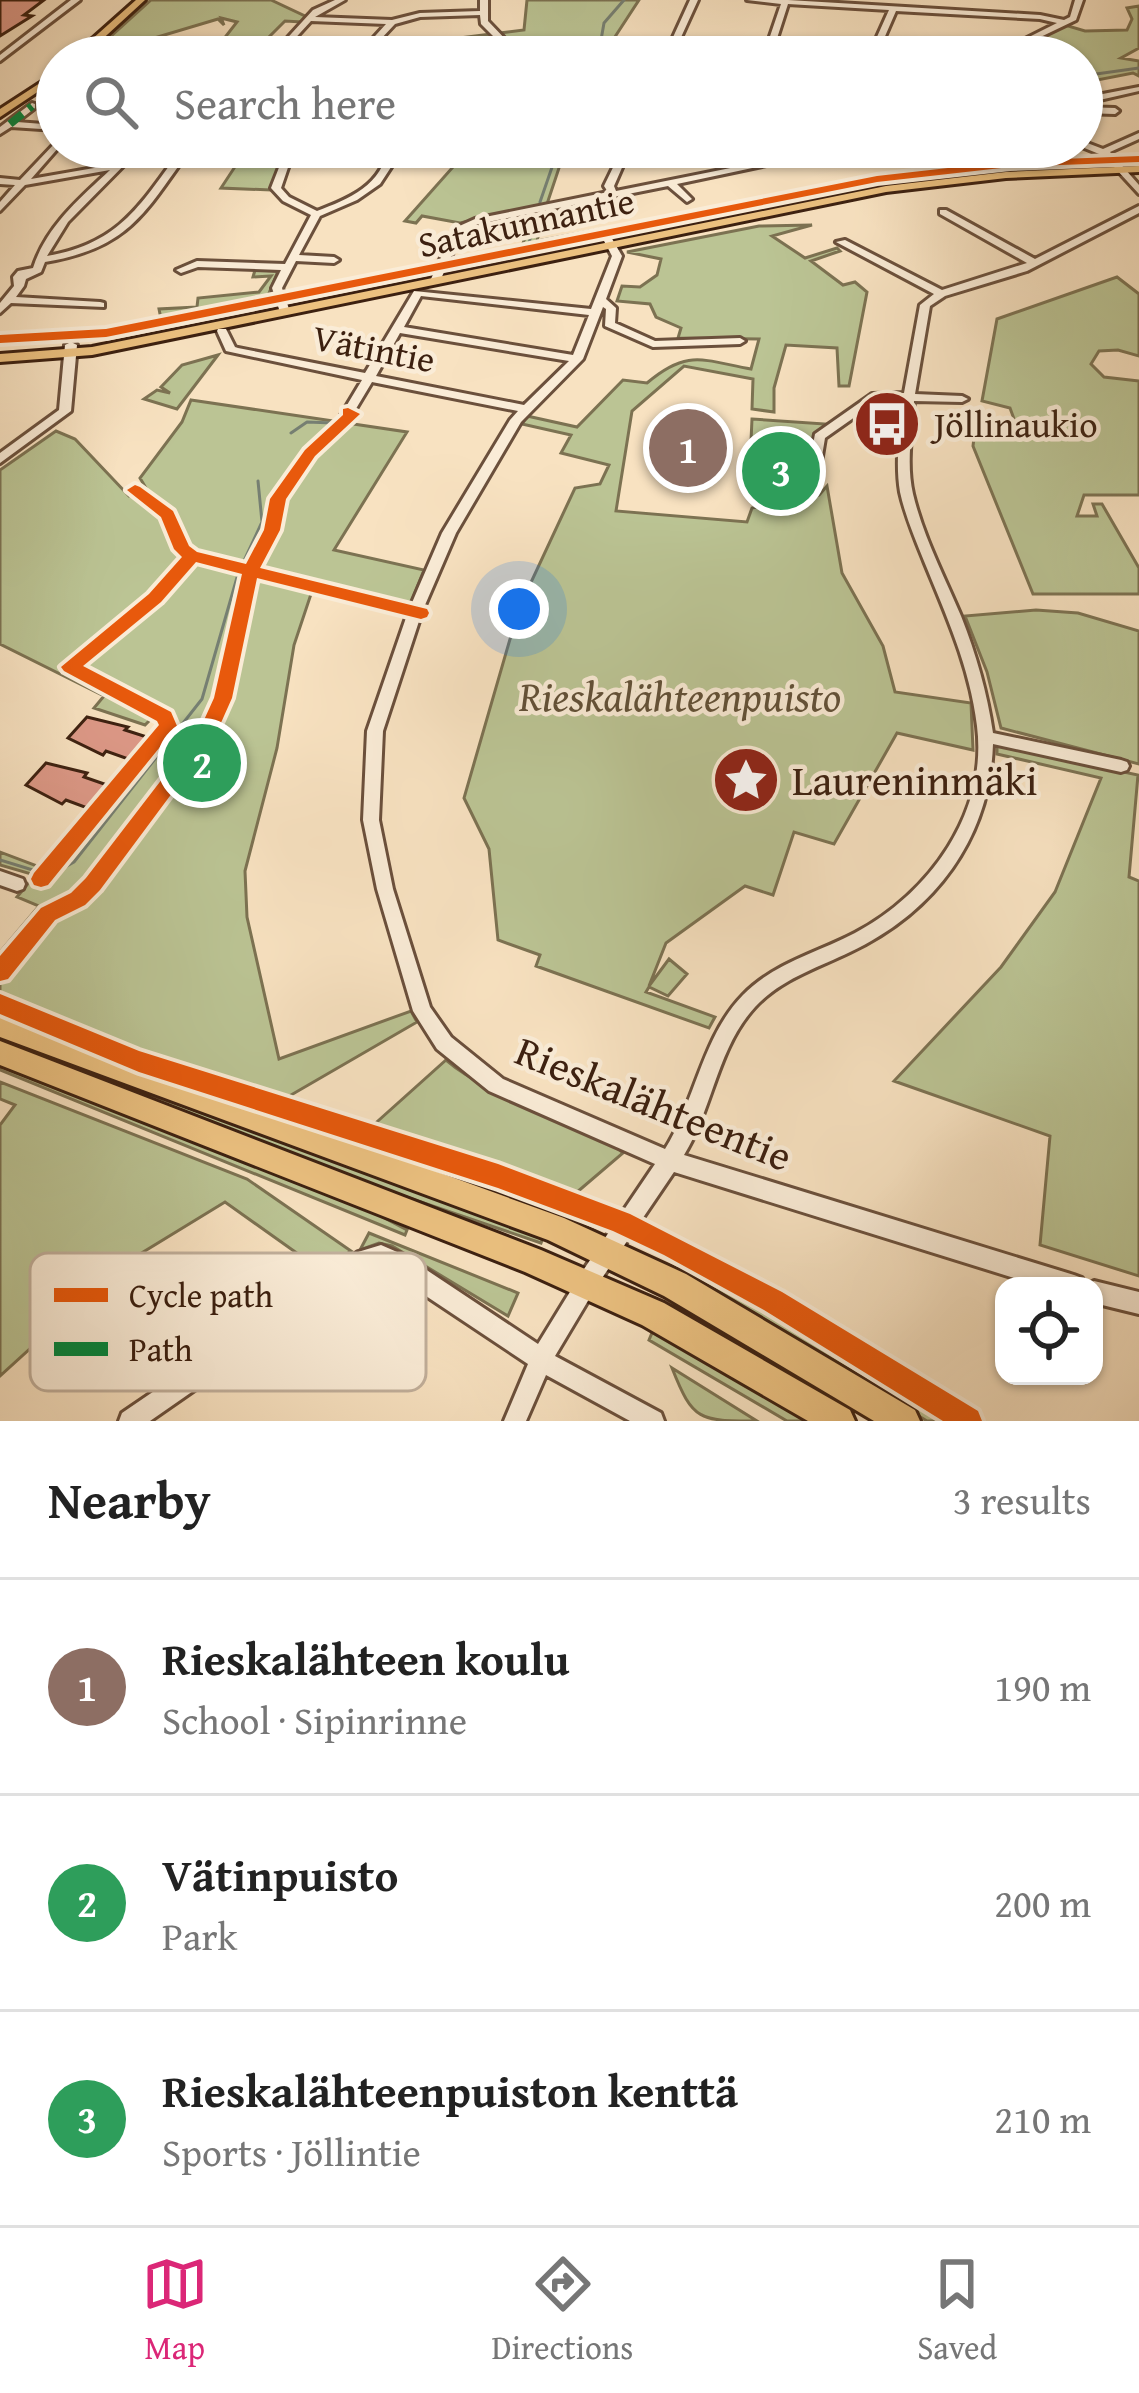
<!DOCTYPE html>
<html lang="en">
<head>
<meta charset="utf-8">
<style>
	body { margin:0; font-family:"Gentium Book Plus",serif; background:#f2f2f2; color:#222 }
	.controls { position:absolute; right:36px; bottom:36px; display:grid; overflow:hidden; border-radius:24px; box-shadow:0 3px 9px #0004 }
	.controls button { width:108px; height:108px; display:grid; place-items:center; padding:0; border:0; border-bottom:3px solid #e0e0e0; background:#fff; color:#222; font:60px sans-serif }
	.you { position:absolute; left:519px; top:609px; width:42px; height:42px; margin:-30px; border:9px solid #fff; border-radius:50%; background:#1a73e8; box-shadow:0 0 0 18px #1a73e833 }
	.badge { display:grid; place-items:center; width:78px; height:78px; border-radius:50%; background:#db2777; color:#fff; font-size:39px; font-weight:700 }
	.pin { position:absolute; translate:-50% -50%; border:6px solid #fff; box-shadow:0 3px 12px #0006 }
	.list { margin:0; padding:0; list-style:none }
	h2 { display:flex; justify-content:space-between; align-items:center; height:156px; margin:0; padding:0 48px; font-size:51px }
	h2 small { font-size:39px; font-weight:400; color:#767676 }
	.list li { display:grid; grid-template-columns:78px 1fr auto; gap:36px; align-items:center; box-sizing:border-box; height:216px; padding:0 48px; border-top:3px solid #e0e0e0 }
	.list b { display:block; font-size:45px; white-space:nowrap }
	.list p { margin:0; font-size:39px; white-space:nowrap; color:#767676 }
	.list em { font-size:39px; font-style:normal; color:#767676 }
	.icon { flex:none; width:66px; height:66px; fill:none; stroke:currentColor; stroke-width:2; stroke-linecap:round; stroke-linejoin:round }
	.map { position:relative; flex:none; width:1139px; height:1421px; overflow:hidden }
	.search { position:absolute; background:#fff; box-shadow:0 3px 9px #0004; left:36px; right:36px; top:36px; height:132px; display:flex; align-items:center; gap:30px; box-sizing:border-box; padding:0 42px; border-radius:66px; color:#767676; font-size:45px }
	.sheet { height:804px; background:#fff }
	nav { display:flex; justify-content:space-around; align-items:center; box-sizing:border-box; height:168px; border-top:3px solid #e0e0e0; background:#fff; font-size:33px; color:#767676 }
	nav a { display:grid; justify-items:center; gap:6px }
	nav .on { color:#db2777 }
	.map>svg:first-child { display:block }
</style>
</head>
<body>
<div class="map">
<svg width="1139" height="1421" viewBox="0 0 1139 1421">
	<rect width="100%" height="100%" fill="#f8e2c1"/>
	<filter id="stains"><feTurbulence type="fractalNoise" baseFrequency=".00167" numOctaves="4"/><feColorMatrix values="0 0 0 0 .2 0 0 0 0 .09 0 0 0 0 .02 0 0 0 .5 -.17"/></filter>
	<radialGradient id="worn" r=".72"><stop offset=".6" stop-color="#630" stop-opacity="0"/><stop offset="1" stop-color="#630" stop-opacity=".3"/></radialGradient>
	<path fill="#bbc494" stroke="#7c7252" stroke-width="3" d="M151,0H271L307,17L302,22L285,21L259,47L275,49L260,57L215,55L207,45L223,40L237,22L221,18L224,25L218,19L134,44L124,57H88Z
		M527,0H639L609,46L608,57H540L539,51H511L500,33L524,30Z
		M1139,6V48L1121,58L1139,61V76L1133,73L1082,83V57H998L1065,25L1085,31L1127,30L1132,19L1127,8Z
		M492,34L502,57H421L444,40Z
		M248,147H286L271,190L221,188Z
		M462,147H566L547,204L460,223L422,216L416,223L405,221L453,167Z
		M947,164L952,168L862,180L521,249L534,212L545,209L537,241Z
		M812,225L772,236L805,258L837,248L840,251L811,261L843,285L855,282L867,292L849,386H839L837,348L786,345L774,388V412L752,409L753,379L684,366L632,411L616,511L747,522L752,508L819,495L827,486L842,573L883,646L895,692L971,703L973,750L897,733L834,844L794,832L773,895L745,886L666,943L649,986L669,959L687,974L668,996L649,987L646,992L715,1017L709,1028L536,966L540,955L498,940L489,849L464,798L519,608L575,488L600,484L609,465L561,453L571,435L522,424L527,416L577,427L623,380L647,383C687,349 702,360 751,369L759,339L678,338L681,328L656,317L650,304L617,301L622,286L640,287L657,275L661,259L627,252L759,226Z
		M255,270L278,271L267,298L161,319L159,309L197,307L198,298L259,292L271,276L253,277Z
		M1117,277L1139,294V356L1118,350L1099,351L1091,364L1104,377L1139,381V495H1084L1077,516H1097L1093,504H1102L1139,568V594H1033L973,446L974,438H1021L1010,408L982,401L997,319Z
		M218,355L177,409L144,399L157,390L170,393L161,387L182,365Z
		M191,400L407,432L334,550L424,570L406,615L312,591L294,645L277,748L245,871L247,917L279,1059L411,1011L417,1022L291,1095L287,1103L91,1037L0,997V952L39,906L17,897L35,875L0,865V852L42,868L162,725L151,719L145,725L94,708L104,696L0,644V470L56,431L75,439L129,496L146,488L140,478L182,422Z
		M752,419L825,424L814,438L813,478L807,485L786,491L749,485Z
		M1036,610L1078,613L1139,631V764L1001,728L987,672L965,616Z
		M997,745L1138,775L1129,877L1139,881V1276L1040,1245L1050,1136L894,1081L1001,967L1055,892L1101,778L997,754Z
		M0,1035L91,1073L544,1235L541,1243L330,1171L0,1043Z
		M446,1060C497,1104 582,1113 623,1153L576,1193L369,1129Z
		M0,1064L345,1197L407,1230L405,1235L0,1070Z
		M0,1082L247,1179L351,1251L322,1271L225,1202L122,1265L0,1376V1125L15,1105L0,1099Z
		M369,1233L518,1293L508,1316L392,1246L379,1243L360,1250Z
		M683,1257L958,1421H927L678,1270Z
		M654,1328L818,1421H787L649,1340Z
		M672,1368L757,1421C699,1421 693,1421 672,1368Z"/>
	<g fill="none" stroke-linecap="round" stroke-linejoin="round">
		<path stroke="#767f72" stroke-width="3" d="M598,57L604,23L624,0
			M1082,76L1139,68
			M540,202L559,147
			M529,243L537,212
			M291,433L307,422L333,423
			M243,563L262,522L258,481
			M0,860L36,871
			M53,874L74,862L202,699L238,574"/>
	</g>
	<path fill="#de9988" stroke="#3c2010" stroke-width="3" d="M0,0H44L24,15L32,16L0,36Z
		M87,717L128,727L125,730L150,738L131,760L106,751L103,755L68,738Z
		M46,763L87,773L84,777L110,786L90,809L66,800L62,804L26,785Z"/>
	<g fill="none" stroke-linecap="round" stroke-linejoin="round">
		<g stroke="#6b503c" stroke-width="6">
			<path id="minor" d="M71,0H80L0,61V55Z
				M335,0H345L315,17L392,20L420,13L480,11V0H488V21L509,43L511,57H503L501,44L481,24L480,15L420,17L395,24L364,57H356L386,24L311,21L278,57H270L313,10Z
				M690,0H698L672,57H664Z
				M747,0H788L1040,15L1064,20L1070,17L1075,0H1083L1076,20L999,57H989L1057,23L1040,19L896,11L876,57H868L889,10L788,4L771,57H763L781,4Z
				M1139,87V91L1082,104V98Z
				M32,103L35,104V108L17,122L56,125L57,130L11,127L0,134V127Z
				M1082,107L1115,108L1119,111L1115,114L1082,113Z
				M1139,133V139L1110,152L1139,185V194L1104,156L1082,147V141L1103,149Z
				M57,141V147H59L31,179L117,164L133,147H142L68,222L47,256C122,243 141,203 183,147H192C145,212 130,248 45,262L41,272L26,279L24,286L16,297L100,302L104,303V307L11,303L0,313V303L14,286L13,277L18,271L33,268C46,227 79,199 110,170L25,185L0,211V202L15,185L0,184V178L20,180Z
				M287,147H295L281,188L289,197L317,211C349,199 383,185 388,147H396L395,161L380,184L357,200L320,216L299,255L334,257L339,260L334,263L296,261L282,288L290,312L285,315L280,312L272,288L281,270L198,267L181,273L176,270L197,261L285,264L311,215L283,201L271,188Z
				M623,147H631L614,186L616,191L835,147H852L677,184L692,199L687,202L668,186L478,224L462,232L440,281L431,283L430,281L455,228L475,219L608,192L604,186Z
				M1139,206V213L1027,271L945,296L930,306L915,394L962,396L968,399L962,402L914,401C912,431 906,464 913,494C923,536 944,576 961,616C976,654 987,692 993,733L1121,760L1127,762L1129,766L1127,770L1121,772L993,744C990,838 935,912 850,952C817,968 781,979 755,1007C717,1048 713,1108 684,1155L1074,1275L1082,1278L1085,1286H1040L674,1172L598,1284L555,1356L661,1413L664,1421H630L546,1375L526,1421H504L528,1364L381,1266L370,1268L150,1421H119L122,1413L358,1252L381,1245L404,1255L538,1344L584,1269L655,1164L489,1091L437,1049L413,1011L377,889L363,820L367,731L408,612L442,533L510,420L518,411L372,382L351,417H343L341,415L362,380L226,351L217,331L218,329H226L235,347L238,348L365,373L414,291L591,309L612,256L603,239L608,236L611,237L622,256L606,299L616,308L615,323L655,341L740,338L745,341L740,344L653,347L605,326L606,309L603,307L583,359L521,422L456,533L422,612L383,731L379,820L393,889L430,1007L451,1037L503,1079L665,1149C696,1100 702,1037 743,995C774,963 817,953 855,933C929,894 988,813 977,726C970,667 946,615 924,561C915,539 905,515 900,492C895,462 900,430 903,400H879L825,438L817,486L811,490L805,486L815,434L872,394L904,393L920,305L934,294L836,242L845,240L942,290L1027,263L940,214V210H946L1035,259ZM421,296L589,315L573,355L404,327ZM400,333L569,361L524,405L376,376Z
				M71,342L77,345L71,411L0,463V453L59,410L65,345Z
				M0,871L23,879L25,884L23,889L17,891L0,885Z
				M1094,1281L1139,1292V1314L1094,1303V1286H1086Z"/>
		</g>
		<g stroke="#3c2010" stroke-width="6">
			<path id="major" d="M136,0H145L83,57H72Z
				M57,72V79L0,117V109Z
				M1139,166V172L1006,178L886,192L92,355L0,362V354L92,347L886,186L1006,172Z"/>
		</g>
		<g stroke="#3c2010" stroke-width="6">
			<path id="highway" d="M0,1013L564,1218L686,1274L915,1410L920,1421H874L664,1296L548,1240L0,1037Z
				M0,1041L541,1250L664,1303L850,1410L855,1421H808L642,1325L525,1272L0,1065Z"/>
		</g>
		<use href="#minor" fill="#faecd7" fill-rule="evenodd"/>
		<use href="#major" fill="#ecc180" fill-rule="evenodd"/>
		<use href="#highway" fill="#ecc180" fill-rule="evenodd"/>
		<path stroke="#00873e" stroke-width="8" stroke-dasharray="16 8" stroke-linecap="butt" d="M10,124L32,106"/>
		<g stroke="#faecd7" stroke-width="8">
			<path id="cycleway" d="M1139,156V162L1010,167L877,182L106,337L0,343V335L106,329L877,176L1010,161Z
				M348,408L360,414L315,456L286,499L280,530L260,568L427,609L429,613L427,617L421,619L257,578L232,698L216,734L100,890L85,905L55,920L8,979L0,981V956L41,908L71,893L86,878L199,731L214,698L242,574L196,562L161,602L83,666L171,712L177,726L48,885L41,887L34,885L31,879L34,873L159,725L157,721L64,671L61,667L149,594L182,557L174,549L161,517L127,490L135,485L140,487L173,511L189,546L197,552L246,564L264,530L270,499L305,450L343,415V409Z
				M0,994L139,1051L498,1164L630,1214L782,1292L978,1411L982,1421H943L764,1310L664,1255L613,1231L498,1188L139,1072L0,1014Z"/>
		</g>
		<use href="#cycleway" fill="#e8590c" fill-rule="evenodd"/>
	</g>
	<defs>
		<g id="bus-disc" transform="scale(3.45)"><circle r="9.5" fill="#8f2418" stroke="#faecd7"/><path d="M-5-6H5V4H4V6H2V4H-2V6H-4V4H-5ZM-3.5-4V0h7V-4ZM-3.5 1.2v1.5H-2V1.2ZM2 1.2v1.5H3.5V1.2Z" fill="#fff"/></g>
		<g id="sight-disc" transform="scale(3.45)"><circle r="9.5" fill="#8f2418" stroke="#faecd7"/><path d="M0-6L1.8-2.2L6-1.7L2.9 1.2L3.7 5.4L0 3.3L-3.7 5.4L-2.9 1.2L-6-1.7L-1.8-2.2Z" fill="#fff"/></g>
	</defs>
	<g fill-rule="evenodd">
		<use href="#bus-disc" x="887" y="424"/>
		<use href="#sight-disc" x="746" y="780"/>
	</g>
	<g text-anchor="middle" stroke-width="9" stroke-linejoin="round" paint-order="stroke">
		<g font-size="36" fill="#3c2010" stroke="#faecd7">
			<text transform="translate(526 222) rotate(-12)" y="13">Satakunnantie</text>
			<text transform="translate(374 348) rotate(11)" y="13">Vätintie</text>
		</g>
		<g font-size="36" fill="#3c2010" stroke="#faecd7" text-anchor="start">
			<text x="934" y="437">Jöllinaukio</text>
		</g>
		<g font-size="42" font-style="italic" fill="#625138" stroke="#faecd7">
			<text x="680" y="711">Rieskalähteenpuisto</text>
		</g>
		<g font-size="42" fill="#3c2010" stroke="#faecd7" text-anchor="start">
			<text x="792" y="795">Laureninmäki</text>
		</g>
		<g font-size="42" fill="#3c2010" stroke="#faecd7">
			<text transform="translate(654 1103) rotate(22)" y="15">Rieskalähteentie</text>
		</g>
	</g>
	<rect x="30" y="1253" width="396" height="138" rx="18" fill="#faecd7" stroke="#c1af9b" stroke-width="3"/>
	<rect x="54" y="1288" width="54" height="14" fill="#e8590c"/>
	<rect x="54" y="1342" width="54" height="14" fill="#00873e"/>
	<g font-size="33" fill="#3c2010">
		<text x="129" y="1307">Cycle path</text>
		<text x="129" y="1361">Path</text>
	</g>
	<rect width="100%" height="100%" filter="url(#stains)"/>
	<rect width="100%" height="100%" fill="url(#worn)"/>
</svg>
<div class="controls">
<button><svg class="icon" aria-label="locate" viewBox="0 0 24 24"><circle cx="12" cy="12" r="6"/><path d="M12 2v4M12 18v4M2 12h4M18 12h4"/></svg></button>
</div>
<div class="you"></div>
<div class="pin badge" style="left:688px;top:448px;background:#8d6e63">1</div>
<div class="pin badge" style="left:202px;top:763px;background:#2e9e5b">2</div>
<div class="pin badge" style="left:781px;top:471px;background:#2e9e5b">3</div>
<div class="search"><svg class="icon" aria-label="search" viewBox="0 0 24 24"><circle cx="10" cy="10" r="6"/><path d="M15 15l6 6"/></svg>Search here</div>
</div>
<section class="sheet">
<h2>Nearby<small>3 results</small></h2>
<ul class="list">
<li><span class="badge" style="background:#8d6e63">1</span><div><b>Rieskalähteen koulu</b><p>School · Sipinrinne</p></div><em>190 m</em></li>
<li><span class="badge" style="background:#2e9e5b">2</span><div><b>Vätinpuisto</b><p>Park</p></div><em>200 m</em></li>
<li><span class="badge" style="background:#2e9e5b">3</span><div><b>Rieskalähteenpuiston kenttä</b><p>Sports · Jöllintie</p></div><em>210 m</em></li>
</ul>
</section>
<nav>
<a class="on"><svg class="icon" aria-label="map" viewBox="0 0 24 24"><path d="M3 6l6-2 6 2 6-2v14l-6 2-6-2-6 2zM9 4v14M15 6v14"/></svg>Map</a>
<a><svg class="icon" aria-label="directions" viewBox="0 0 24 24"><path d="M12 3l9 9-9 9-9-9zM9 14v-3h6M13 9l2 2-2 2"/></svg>Directions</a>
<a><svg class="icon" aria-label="saved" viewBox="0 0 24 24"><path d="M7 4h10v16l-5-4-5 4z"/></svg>Saved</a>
</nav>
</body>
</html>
